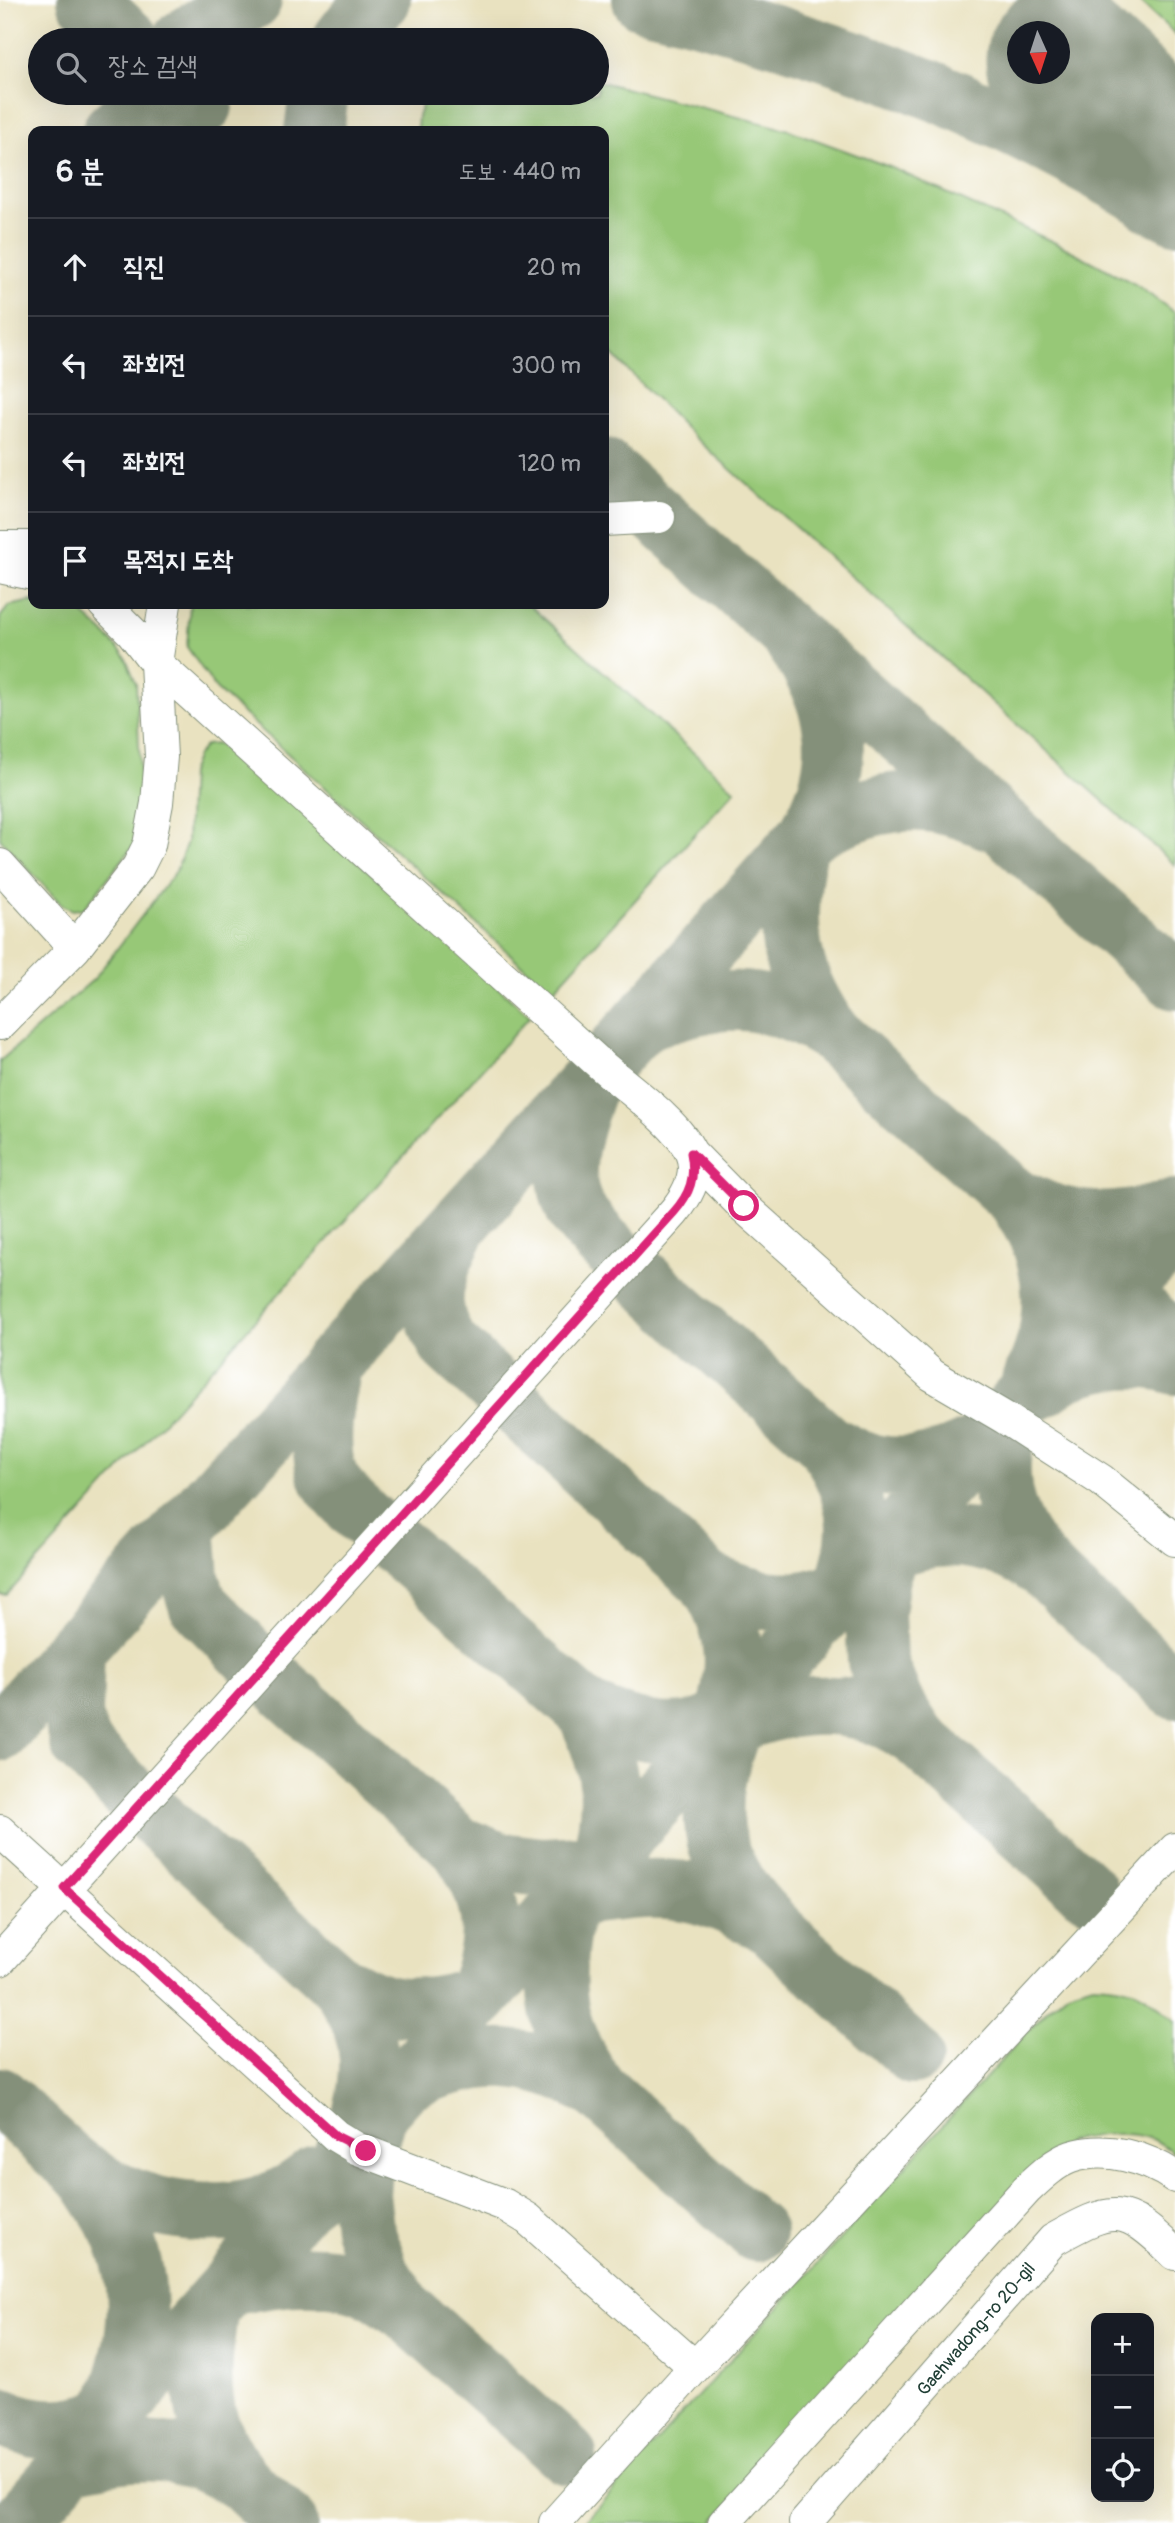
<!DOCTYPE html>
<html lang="ko">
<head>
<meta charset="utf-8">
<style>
	body { margin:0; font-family:Pangolin,"Poor Story",sans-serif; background:#242831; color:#f1f3f6 }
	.controls { position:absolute; right:21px; bottom:21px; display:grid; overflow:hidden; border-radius:14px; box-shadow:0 7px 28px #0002 }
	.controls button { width:63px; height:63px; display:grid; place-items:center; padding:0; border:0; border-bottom:2px solid #363941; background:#171b24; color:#f1f3f6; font:35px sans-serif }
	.compass { position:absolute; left:1007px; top:21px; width:63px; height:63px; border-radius:50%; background:#171b24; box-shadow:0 7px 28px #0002; rotate:177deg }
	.stop { position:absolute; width:21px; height:21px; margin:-16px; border:5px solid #db2777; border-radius:50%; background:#fff }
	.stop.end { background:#db2777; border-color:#fff; box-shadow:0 2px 7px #0008 }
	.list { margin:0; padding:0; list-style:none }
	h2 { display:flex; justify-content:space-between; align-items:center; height:91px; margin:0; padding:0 28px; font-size:30px }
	h2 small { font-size:23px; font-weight:400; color:#9ea1a6 }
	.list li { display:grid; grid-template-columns:46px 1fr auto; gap:21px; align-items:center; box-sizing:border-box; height:98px; padding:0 28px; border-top:2px solid #363941 }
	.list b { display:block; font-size:26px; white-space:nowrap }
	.list em { font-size:23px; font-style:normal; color:#9ea1a6 }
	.icon { flex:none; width:38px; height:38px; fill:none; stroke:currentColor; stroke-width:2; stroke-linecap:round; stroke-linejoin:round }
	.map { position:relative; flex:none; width:1175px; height:2523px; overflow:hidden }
	.search { position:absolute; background:#171b24; box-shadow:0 7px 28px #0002; left:28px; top:28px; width:581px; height:77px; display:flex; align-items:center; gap:18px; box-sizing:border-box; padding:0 24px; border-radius:38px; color:#9ea1a6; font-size:26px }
	.panel { position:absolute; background:#171b24; box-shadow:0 7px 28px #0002; left:28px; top:126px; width:581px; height:483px; border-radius:14px }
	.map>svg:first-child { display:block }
</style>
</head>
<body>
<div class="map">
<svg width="1175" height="2523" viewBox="0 0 1175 2523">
	<rect width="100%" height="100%" fill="#fff"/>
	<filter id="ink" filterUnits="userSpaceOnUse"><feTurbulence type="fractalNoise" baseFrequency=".0143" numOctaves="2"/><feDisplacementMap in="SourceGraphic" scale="14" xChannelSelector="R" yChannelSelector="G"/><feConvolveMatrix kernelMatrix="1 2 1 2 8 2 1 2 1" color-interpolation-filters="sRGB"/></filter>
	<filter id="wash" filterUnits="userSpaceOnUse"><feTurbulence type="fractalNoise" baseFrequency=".00686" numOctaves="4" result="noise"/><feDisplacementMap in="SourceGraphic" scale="28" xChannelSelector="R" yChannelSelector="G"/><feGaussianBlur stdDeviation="1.57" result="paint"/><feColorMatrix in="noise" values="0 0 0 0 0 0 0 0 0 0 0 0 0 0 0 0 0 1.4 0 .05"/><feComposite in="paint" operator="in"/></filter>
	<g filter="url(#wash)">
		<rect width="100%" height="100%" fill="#e9e2c0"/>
		<path fill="#97c877" stroke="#5b8256" stroke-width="2" d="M1138,0H1175V34Z
			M597,81L789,130L890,167L1060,245L1135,284L1175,313V865L692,435L604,346V131H417L418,116L427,93H597Z
			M33,601V604H67L78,609L103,632L125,656L136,683L142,807L135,844L84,908L73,910L62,905L0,839V617L9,606Z
			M190,604H528L735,790L552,992L216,689L187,647Z
			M216,744L235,751L530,1016L7,1595H0V1061L94,979L176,871L187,842L190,773L197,755L206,745Z
			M1093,1984C1137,1986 1143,1992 1175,2021V2154C1168,2149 1160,2142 1152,2139C1125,2130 1095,2135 1069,2141L712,2523H583L1047,2010L1068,1992Z"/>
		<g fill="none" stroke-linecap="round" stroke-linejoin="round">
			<path stroke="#84907a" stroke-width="60" d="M87,0L130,40
				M642,0C729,20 814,45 898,77C994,112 1087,162 1175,214
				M182,40L215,19L252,0
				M342,40L355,23L381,0
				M112,131C143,101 161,93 203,106
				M314,131L319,93
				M604,468L1175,980
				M642,1022C716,995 760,989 830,1032L1175,1342
				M830,1032C794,980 785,943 792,881C794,867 796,846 807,836C816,827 832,821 845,816C896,795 939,797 989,820
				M587,1087C574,1124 555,1174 577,1212C584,1222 594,1232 602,1242L827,1444C837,1449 846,1454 857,1459C899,1475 942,1464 980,1444
				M1027,1203C1076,1228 1123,1225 1175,1209
				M1023,1210C1059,1260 1060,1327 1031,1381
				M455,1233C436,1275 421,1304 449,1345L707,1581C752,1604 808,1612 852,1582
				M333,1362C326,1394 315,1446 329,1478C338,1497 380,1531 397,1546C459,1601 523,1656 586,1711C633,1732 687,1746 733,1714
				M1037,1391C1048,1384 1058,1375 1070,1370C1099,1358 1145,1354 1175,1365
				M1015,1407C1009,1425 1001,1444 1001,1464C998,1535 1048,1574 1096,1617C1122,1641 1149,1665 1175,1689
				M827,1444C860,1498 865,1534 841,1594
				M186,1525L190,1578L198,1604L262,1669L459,1846L500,1862L542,1867L582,1865L592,1862L609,1852
				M893,1539L880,1577L875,1613L877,1661L894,1703L916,1737L1088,1891
				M880,1552C938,1529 987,1532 1039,1566
				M707,1581C739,1630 740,1669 723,1725
				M75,1648L73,1715L80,1743L140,1804L340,1984C355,1991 369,2000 385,2004C418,2012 458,2005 487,1989
				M586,1711C613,1770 616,1799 601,1862
				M735,1718C721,1760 709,1785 715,1832C723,1891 789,1942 830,1980C858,2005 886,2030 913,2055
				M719,1730C771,1707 835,1694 888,1720C898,1725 907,1731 916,1737
				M0,1732L642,1022L806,837C851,763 839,701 789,634
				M459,1846C497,1899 500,1942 473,2002
				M569,1897C604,1893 642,1886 677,1890C710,1894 739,1909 769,1924
				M566,1900C552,1979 547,2022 598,2090L756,2232
				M340,1984C378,2035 374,2080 355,2138
				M406,2081C479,2051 529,2049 598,2090
				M0,2097C26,2120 57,2153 84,2173C150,2219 252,2231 316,2175
				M374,2122L362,2168L360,2195L364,2228L380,2274L405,2310L567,2455
				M84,2172C97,2192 111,2211 121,2232C147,2287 137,2350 116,2404
				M230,2286C272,2276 322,2269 363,2285C378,2291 392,2301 405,2310
				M209,2308C199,2376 194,2427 244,2483C257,2497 274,2510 288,2523
				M0,2417C38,2434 78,2431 116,2414
				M73,2462C141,2446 183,2445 244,2483
				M18,2523L341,2160L345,2149L849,1584L1021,1400L1118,1292L1175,1235"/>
			<path stroke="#84907a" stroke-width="149" d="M1060,60L1175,165"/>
		</g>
	</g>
	<g filter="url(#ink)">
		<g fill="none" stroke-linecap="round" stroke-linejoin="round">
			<g stroke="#84907a" stroke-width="34">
				<path id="minor" d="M604,520L659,517
					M0,547H33
					M0,567L33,574
					M0,865L75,948
					M0,1024L75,948L138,867L149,845L157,803L161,757L156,663L165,604
					M691,1153L744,1207L932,1375L1005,1418L1101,1480L1175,1540
					M0,1831L336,2136L356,2148L505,2205L528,2219L695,2367
					M0,1960L674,1212C687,1196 700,1174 691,1153C678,1123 627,1088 602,1066L156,663L132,632L104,604
					M555,2523L695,2367L1175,1849
					M724,2523L1027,2189C1040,2177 1054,2163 1071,2157C1106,2146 1146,2157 1175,2177
					M805,2523L1053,2240C1115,2205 1123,2204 1175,2254"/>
			</g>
			<use href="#minor" stroke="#fff" stroke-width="32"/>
		</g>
	</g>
	<g fill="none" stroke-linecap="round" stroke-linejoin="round" filter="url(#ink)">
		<path stroke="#db2777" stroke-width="9" d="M366,2151L336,2136L64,1888L674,1212C690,1194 696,1177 691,1153L744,1206"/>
	</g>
	<g text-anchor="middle" stroke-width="7" stroke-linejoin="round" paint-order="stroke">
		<g font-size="18" fill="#1f3d34" stroke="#fff">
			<text transform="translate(976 2329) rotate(-49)" y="6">Gaehwadong-ro 20-gil</text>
		</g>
	</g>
</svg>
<div class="controls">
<button>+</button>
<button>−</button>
<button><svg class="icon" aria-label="locate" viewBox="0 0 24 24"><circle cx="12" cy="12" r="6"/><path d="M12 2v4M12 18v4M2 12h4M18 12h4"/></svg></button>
</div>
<svg class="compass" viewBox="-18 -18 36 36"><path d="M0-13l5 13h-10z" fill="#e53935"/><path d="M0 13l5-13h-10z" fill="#9ea1a6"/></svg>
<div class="stop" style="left:744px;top:1206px"></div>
<div class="stop end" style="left:366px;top:2151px"></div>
<div class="search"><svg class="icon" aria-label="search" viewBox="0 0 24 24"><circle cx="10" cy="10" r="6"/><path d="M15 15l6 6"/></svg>장소 검색</div>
<section class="panel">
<h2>6 분<small>도보 · 440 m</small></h2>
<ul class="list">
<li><svg class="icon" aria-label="ahead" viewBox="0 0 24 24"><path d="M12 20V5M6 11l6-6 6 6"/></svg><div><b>직진</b></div><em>20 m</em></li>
<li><svg class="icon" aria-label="left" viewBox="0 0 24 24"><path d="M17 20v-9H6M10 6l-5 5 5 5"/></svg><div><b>좌회전</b></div><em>300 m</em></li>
<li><svg class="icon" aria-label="left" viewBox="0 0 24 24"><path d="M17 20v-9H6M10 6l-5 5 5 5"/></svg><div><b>좌회전</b></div><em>120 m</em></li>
<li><svg class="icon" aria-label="arrive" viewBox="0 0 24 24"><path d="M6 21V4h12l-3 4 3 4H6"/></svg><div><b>목적지 도착</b></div></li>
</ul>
</section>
</div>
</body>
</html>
